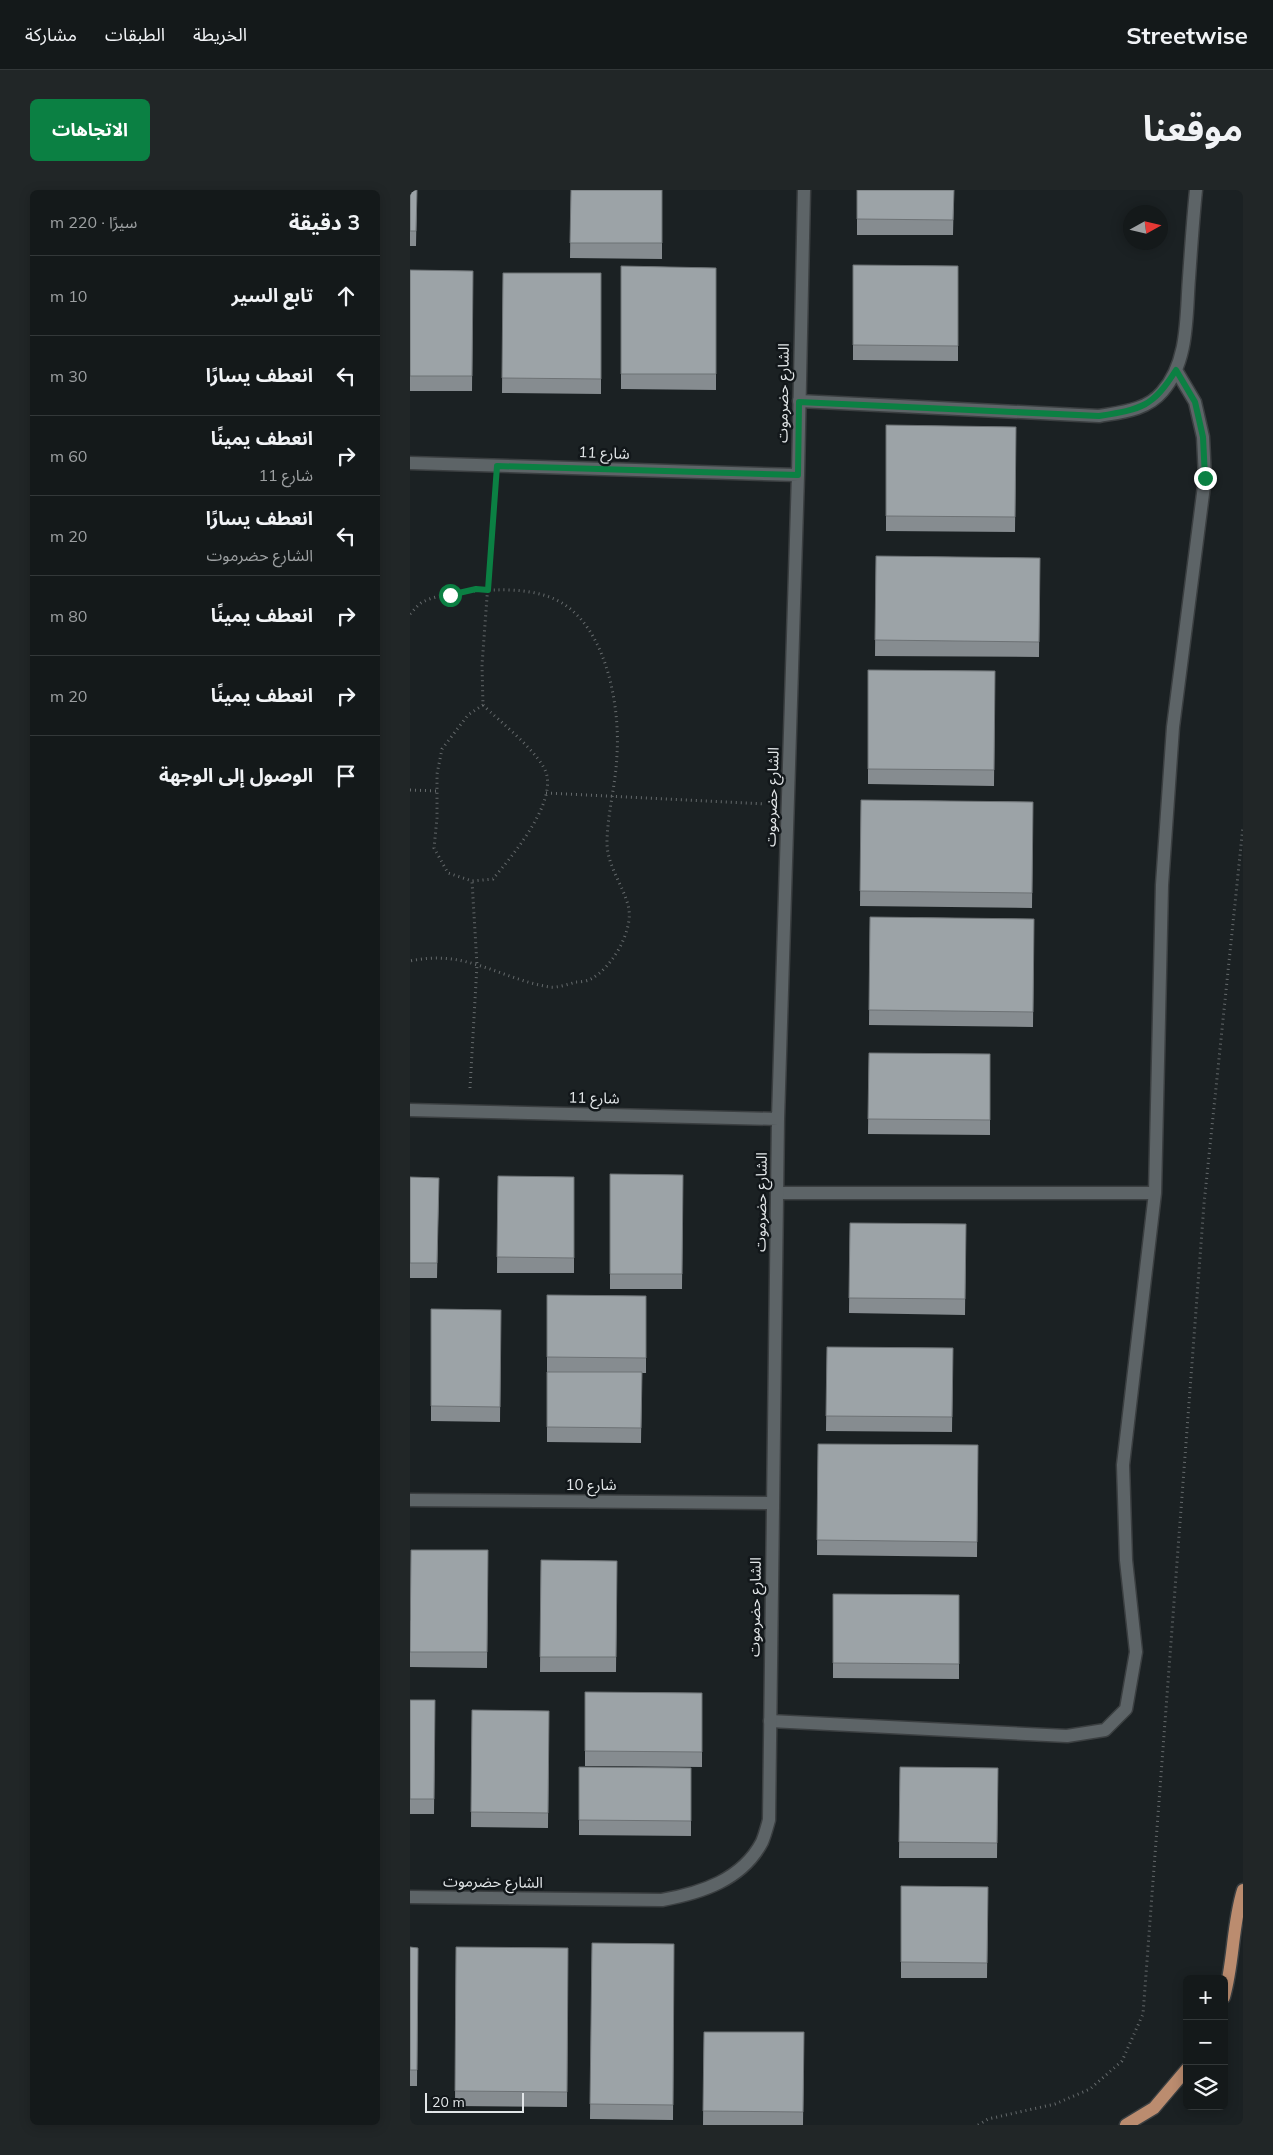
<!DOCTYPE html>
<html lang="ar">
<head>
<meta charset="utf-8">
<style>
	body { margin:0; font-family:Mulish,"Noto Sans Arabic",sans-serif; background:#212627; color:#f1f3f6; direction:rtl }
	.controls { position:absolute; right:15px; bottom:15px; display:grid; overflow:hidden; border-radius:8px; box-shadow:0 2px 12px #0003 }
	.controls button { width:45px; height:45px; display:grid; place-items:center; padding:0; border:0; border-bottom:1px solid #333839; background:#14191a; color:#f1f3f6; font:25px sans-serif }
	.compass { position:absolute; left:713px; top:15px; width:45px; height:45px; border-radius:50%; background:#14191a; box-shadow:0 2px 12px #0003; rotate:82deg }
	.scale { position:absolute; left:15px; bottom:12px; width:99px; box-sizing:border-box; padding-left:5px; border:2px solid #e2e6e8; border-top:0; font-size:14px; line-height:18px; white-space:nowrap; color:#e2e6e8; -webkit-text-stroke:4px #12171a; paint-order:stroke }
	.stop { position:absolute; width:15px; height:15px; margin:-11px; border:4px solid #0b8043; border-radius:50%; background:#fff }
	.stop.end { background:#0b8043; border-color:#fff; box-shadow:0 1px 5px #0008 }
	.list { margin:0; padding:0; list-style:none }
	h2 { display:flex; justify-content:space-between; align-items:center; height:65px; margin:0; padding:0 20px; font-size:21px }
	h2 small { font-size:16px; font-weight:400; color:#9da0a2 }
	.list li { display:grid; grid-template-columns:32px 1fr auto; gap:15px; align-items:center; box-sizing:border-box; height:80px; padding:0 20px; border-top:1px solid #333839 }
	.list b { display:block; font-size:19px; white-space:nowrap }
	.list p { margin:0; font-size:16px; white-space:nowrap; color:#9da0a2 }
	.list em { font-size:16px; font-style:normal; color:#9da0a2 }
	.icon { flex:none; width:28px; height:28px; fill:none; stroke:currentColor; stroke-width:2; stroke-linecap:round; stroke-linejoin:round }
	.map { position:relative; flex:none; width:833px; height:1935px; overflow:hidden; direction:ltr; border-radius:8px }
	header { display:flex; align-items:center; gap:30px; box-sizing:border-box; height:70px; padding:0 25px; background:#14191a; border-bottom:1px solid #333839 }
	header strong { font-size:24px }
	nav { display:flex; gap:28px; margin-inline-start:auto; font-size:18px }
	.intro { display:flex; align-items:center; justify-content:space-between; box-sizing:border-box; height:120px; padding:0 30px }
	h1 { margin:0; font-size:35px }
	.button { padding:12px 22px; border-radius:8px; background:#0b8043; color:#fff; font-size:18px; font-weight:700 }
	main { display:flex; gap:30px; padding:0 30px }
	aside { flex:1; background:#14191a; border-radius:8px; box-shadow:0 2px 12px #0003 }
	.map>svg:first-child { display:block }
</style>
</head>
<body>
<header>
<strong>Streetwise</strong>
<nav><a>الخريطة</a><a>الطبقات</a><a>مشاركة</a></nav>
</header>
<div class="intro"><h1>موقعنا</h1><a class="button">الاتجاهات</a></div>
<main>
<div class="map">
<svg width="833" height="1935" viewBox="0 0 833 1935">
	<rect width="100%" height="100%" fill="#1b2123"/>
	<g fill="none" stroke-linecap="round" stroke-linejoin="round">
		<g stroke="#3b3f41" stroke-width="15">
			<path id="service" d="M389,211L689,226C712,222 737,220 752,202C779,172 776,125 779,88C781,59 783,29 786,0
				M367,1003H745
				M360,1531L657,1546L695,1540L716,1519L726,1462L716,1370L713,1275L745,1003L752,695L763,537L795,288L793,247L785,212L766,180"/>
		</g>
		<g stroke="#3b3f41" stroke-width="15">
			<path id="minor" d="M0,273L388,285
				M0,920L368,929
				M0,1310L362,1313
				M0,1707L252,1710C291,1703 332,1690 352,1652C355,1645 357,1637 359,1630L368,929L388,285L394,0"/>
		</g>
		<g stroke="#3b3f41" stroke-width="15">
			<path id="primary" d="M814,1807C824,1772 822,1735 833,1700
				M716,1935L744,1918L777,1879"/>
		</g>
		<path stroke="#656a6c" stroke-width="3" stroke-dasharray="1 4" stroke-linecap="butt" d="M0,424C4,420 7,416 11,413C27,403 67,400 85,400C107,399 137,402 155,415C197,443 210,517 207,564C206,593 198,621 197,650C196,674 212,693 218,715C225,739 202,778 181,789C177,791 171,792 166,792C159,794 148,798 140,797C112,793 85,779 57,772C38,767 19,767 0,771
			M73,515L58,525L32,559L27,584V628L24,658L38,683L62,691L83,689C102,666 143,618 137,586C133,565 89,531 73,515L72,475L85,299
			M0,600L28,601
			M136,603L355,614
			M60,898L67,775L62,691
			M568,1935L578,1929L645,1914L680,1899L712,1871L733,1824L794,1014L833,636"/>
		<use href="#service" stroke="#5d6467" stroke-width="12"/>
		<use href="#minor" stroke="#5d6467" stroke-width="12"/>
		<use href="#primary" stroke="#bb8c6f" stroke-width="12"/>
	</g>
	<path fill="#868c90" d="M0,0H7L6,56H0Z
		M161,0H252V69L160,68Z
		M447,0H544L543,45H447Z
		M443,75L548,76V171L443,170Z
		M211,76L306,78V200L211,199Z
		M0,80L63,81L62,201H0Z
		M93,83H191V204L92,203Z
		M476,235L606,237L605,342L476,341Z
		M466,366L630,368L629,467L465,466Z
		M458,480L585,481L584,596L458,594Z
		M451,610L623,612L622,718L450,716Z
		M460,727L624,729L623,837L459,835Z
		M459,863L580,864V945L458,944Z
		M200,984L273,985L272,1099H200Z
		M88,986L164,987V1083H87Z
		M0,987L29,988L27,1088H0Z
		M440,1033L556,1034L555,1125L439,1123Z
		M137,1105L236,1106V1183H232L231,1253L137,1252Z
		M21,1119L91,1120L90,1232L21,1231Z
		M417,1157L543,1158L542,1242L416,1241Z
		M408,1254L568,1255L567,1367L407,1365Z
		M78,1360L77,1478L0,1477V1431Z
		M131,1370L207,1371L206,1482H130Z
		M423,1404L549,1405V1489L423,1488Z
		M175,1502L292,1503V1577L175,1576Z
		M0,1510H25L24,1624H0Z
		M62,1520L139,1521L138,1638L61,1637Z
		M169,1577L281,1578V1646L169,1645Z
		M490,1577L588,1578L587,1668H489Z
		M491,1696L578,1697L577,1788H491Z
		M182,1753L264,1754L263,1930L180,1929Z
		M0,1757L8,1758L7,1896H0Z
		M46,1757L158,1758L157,1917L45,1916Z
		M294,1842H394L393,1935H293Z"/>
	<path fill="#9ca3a7" stroke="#6d7275" d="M0,0H7L6,41H0Z
		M161,0H252V53H160Z
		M447,0H544L543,30L447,29Z
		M443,75L548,76V156L443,155Z
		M211,76L306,78V184H211Z
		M0,80L63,81L62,186H0Z
		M93,83H191V189L92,188Z
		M476,235L606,237L605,327L476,326Z
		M466,366L630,368L629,452L465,450Z
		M458,480L585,481L584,580L458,579Z
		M451,610L623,612L622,703L450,701Z
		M460,727L624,729L623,822L459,820Z
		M459,863L580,864V930L458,929Z
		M200,984L273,985L272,1084H200Z
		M88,986L164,987V1068L87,1067Z
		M0,987L29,988L27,1073H0Z
		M440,1033L556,1034L555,1109L439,1108Z
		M137,1105L236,1106V1168L137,1167Z
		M21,1119L91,1120L90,1217L21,1216Z
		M417,1157L543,1158L542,1227L416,1226Z
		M137,1182H232L231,1238L137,1237Z
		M408,1254L568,1255L567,1352L407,1350Z
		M1,1360H78L77,1462H0Z
		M131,1370L207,1371L206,1467H130Z
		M423,1404L549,1405V1474L423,1473Z
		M175,1502L292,1503V1562L175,1561Z
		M0,1510H25L24,1609H0Z
		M62,1520L139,1521L138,1623L61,1622Z
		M169,1577L281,1578V1631L169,1630Z
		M490,1577L588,1578L587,1653L489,1652Z
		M491,1696L578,1697L577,1773L491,1772Z
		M182,1753L264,1754L263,1915L180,1914Z
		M0,1757L8,1758L7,1880H0Z
		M46,1757L158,1758L157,1902L45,1901Z
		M294,1842H394L393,1922L293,1921Z"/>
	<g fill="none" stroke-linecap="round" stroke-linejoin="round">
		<path stroke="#0b8043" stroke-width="6" d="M40,405L66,399L78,400L87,276L388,285L389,212L689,226C732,219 743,217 766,180L785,212L793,247L795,288"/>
	</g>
	<g text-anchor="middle" stroke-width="5" stroke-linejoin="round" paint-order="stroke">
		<g font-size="15" fill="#e2e6e8" stroke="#12171a">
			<text transform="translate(373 203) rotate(-89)" y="5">الشارع حضرموت</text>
			<text transform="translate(194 263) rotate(2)" y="5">شارع 11</text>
			<text transform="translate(362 607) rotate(-88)" y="5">الشارع حضرموت</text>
			<text transform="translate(184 908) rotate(1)" y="5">شارع 11</text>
			<text transform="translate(351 1012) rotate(-89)" y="5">الشارع حضرموت</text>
			<text x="181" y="1300">شارع 10</text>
			<text transform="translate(345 1417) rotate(-89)" y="5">الشارع حضرموت</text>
			<text transform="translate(83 1692) rotate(1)" y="5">الشارع حضرموت</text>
		</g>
	</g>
</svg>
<div class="controls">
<button>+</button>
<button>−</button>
<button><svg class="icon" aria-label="layers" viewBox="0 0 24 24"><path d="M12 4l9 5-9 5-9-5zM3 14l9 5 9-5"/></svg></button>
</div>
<svg class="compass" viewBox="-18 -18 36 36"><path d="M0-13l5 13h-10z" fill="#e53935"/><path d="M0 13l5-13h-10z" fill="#9da0a2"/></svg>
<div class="scale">20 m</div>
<div class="stop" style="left:40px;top:405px"></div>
<div class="stop end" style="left:795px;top:288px"></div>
</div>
<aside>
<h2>3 دقيقة<small>سيرًا · 220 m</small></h2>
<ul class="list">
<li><svg class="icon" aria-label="ahead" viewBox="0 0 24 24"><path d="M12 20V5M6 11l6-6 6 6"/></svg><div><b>تابع السير</b></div><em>10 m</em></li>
<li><svg class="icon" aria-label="left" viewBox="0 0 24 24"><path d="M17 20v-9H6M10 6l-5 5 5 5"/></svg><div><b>انعطف يسارًا</b></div><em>30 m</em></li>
<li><svg class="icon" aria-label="right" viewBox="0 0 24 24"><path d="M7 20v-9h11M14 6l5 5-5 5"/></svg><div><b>انعطف يمينًا</b><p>شارع 11</p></div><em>60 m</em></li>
<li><svg class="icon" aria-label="left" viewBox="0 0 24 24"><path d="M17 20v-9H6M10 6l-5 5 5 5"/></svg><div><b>انعطف يسارًا</b><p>الشارع حضرموت</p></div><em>20 m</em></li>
<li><svg class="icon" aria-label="right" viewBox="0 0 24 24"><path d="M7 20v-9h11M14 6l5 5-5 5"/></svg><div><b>انعطف يمينًا</b></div><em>80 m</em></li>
<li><svg class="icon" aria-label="right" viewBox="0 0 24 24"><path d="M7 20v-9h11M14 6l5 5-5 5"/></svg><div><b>انعطف يمينًا</b></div><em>20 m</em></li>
<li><svg class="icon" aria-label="arrive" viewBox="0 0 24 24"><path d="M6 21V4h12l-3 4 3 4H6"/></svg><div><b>الوصول إلى الوجهة</b></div></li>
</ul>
</aside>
</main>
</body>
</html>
